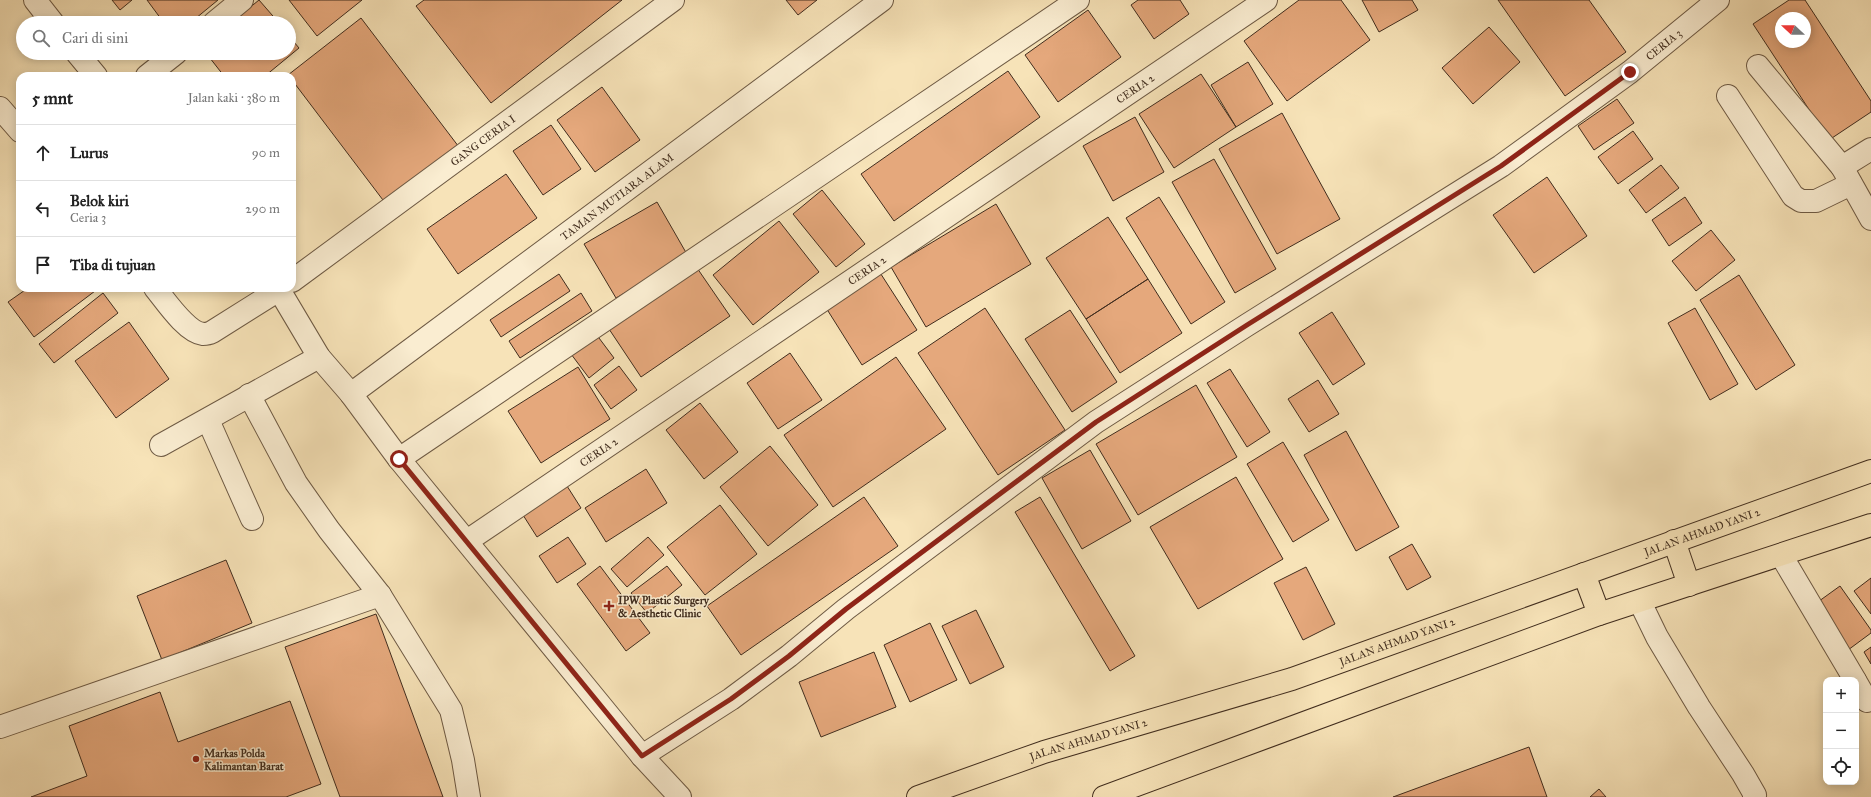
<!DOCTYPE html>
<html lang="id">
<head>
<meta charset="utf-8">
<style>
	body { margin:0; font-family:"IM FELL Great Primer",serif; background:#f6f6f6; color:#222 }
	.controls { position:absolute; right:12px; bottom:12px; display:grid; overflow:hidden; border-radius:8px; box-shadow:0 2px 10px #0003 }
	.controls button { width:36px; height:36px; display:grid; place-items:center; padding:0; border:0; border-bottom:1px solid #e0e0e0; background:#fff; color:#222; font:20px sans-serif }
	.compass { position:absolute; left:1775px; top:12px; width:36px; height:36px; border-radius:50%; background:#fff; box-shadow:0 2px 10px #0003; rotate:292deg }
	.stop { position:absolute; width:12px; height:12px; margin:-9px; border:3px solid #8f2418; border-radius:50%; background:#fff }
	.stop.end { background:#8f2418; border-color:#fff; box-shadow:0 1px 4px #0008 }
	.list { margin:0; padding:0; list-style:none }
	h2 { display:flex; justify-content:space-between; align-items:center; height:52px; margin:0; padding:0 16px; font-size:17px }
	h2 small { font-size:13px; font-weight:400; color:#767676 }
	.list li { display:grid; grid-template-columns:26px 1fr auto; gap:12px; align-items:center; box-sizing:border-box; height:56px; padding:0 16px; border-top:1px solid #e0e0e0 }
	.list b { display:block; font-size:15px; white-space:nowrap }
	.list p { margin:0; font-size:13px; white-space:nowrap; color:#767676 }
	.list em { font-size:13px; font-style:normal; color:#767676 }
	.icon { flex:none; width:22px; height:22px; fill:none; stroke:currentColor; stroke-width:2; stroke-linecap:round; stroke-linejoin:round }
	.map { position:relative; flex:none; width:1871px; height:797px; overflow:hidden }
	.search { position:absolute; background:#fff; box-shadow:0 2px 10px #0003; left:16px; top:16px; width:280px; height:44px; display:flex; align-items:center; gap:10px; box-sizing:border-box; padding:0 14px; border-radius:22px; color:#767676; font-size:15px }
	.panel { position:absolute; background:#fff; box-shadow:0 2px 10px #0003; left:16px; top:72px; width:280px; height:220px; border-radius:12px }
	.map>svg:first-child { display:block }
</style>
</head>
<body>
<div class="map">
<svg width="1871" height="797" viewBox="0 0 1871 797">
	<rect width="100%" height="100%" fill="#f7e3b8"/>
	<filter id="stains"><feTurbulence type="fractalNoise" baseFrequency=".005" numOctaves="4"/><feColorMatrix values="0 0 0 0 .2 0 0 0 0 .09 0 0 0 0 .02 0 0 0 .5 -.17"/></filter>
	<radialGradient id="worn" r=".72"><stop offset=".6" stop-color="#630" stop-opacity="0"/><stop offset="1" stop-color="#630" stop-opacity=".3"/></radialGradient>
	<path fill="#e5a87c" stroke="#412d1e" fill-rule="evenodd" d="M112,0H132L120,10Z
		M147,0H218L190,23H164Z
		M259,0L279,23H231Z
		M289,0H362L317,36Z
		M424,0H622L491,103L416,6Z
		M786,0H817L798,15Z
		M1138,0H1180L1189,14L1154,39L1131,5Z
		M1299,0H1341L1370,40L1287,101L1244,41Z
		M1362,0H1412L1418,10L1379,32Z
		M1498,0H1589L1626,52L1565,96Z
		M1789,0H1805L1871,101V112L1829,140L1753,24ZM1781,18H1805V42H1781Z
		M1088,10L1121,57L1058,102L1025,55Z
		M361,18L462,151L389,208L292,80V76L288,75Z
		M1489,27L1520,62L1473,104L1442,68Z
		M289,36L299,48L265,76H224L206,53H289Z
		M1248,62L1273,104L1236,127L1211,85Z
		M1008,71L1040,117L894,221L861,174Z
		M1201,74L1236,127L1174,168L1139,114Z
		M602,87L640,140L595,172L557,120Z
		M1617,99L1634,123L1594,150L1578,126Z
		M1282,113L1340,219L1277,254L1219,149Z
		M1135,117L1164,172L1113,201L1083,146Z
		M551,125L581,169L543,195L513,151Z
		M1633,131L1653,159L1618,184L1598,157Z
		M1214,159L1276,269L1235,293L1172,182Z
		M1661,165L1679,188L1646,213L1629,190Z
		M506,174L537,218L458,274L427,229Z
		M1547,177L1587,236L1534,273L1493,215Z
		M822,190L865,244L836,267L793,214Z
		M1159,197L1225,302L1191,324L1126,218Z
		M1685,197L1702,223L1669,246L1652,220Z
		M657,202L688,256L616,298L584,244Z
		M996,204L1031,264L926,327L891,267Z
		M1108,217L1148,279L1086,319L1046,258Z
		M779,221L819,272L753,325L713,275Z
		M1711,230L1735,260L1696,291L1672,261Z
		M695,265L730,316L641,377L607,326Z
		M877,268L917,330L862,365L823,303Z
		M559,274L570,291L501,337L490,320Z
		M1739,275L1795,365L1756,390L1700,300Z
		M1148,279L1182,333L1120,373L1086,319Z
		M28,288H99L34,337L8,302Z
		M103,293L118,313L54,363L39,344Z
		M581,293L592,311L520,358L509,341Z
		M985,308L1065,430L998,475L918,353Z
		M1695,308L1738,384L1710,400L1668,323Z
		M1070,310L1117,382L1072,412L1025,339Z
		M1332,312L1365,364L1333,385L1299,333Z
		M129,322L169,379L116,418L75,361Z
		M596,334L614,358L589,378L571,354Z
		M790,353L822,400L778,429L747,383Z
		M896,357L946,429L833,507L784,435Z
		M619,366L637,390L611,409L594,385Z
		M578,367L610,419L541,463L508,411Z
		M1230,369L1270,432L1247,447L1207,383Z
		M1318,380L1339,414L1309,432L1288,399Z
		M1196,385L1237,457L1138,515L1096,444Z
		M700,403L738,452L704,479L666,430Z
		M1346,431L1399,527L1356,551L1304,455Z
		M1283,442L1329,520L1293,542L1247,464Z
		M770,446L818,505L768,546L720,487Z
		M1090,450L1131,521L1082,549L1042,478Z
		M646,469L667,503L606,542L585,508Z
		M1236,477L1283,559L1198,609L1150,527Z
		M567,486L581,508L537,537L523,515Z
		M864,497L898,546L741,655L707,606Z
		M1040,497L1135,656L1110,671L1015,512Z
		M720,505L757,554L705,595L667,547Z
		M568,537L586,564L557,583L539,556Z
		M648,537L664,555L627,587L611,569Z
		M1412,544L1431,577L1407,590L1389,557Z
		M226,560L252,623L162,660L137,596Z
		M600,566L650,633L626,651L577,584Z
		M667,566L682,585L647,613L631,593Z
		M1306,567L1335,624L1303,640L1274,583Z
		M1871,578V614L1854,591Z
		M1840,586L1871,630V633L1848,650L1815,604Z
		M976,610L1004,667L970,684L942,626Z
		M376,614L443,797H340L285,647Z
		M930,623L957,680L910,702L884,645Z
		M1871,647V664L1864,652Z
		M874,652L896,707L821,737L799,682Z
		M160,692L178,742L290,701L321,784L286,797H31L87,776L69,726Z
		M1529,747L1547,797H1393Z
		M1599,789L1606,797H1590Z"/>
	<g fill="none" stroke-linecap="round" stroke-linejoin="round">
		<g stroke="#6e5a44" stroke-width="24">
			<g id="minor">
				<path d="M35,0L53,23"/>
				<path d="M214,23L242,0"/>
				<path d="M77,53L96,76"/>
				<path d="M1758,66L1842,167L1871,219"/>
				<path d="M147,76L176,53"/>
				<path d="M1728,96L1793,196L1801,201H1816L1851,184"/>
				<path d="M0,108L20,131"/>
				<path d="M1842,167L1871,149"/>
				<path id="s1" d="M292,281L673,0"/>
				<path d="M155,288C165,300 186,332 203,334C206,334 210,333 212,332L282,288"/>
				<path d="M278,288L319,357L351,394L399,459L642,756L680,797"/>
				<path id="s2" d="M351,394L882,0"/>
				<path d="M249,395L296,483L329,530L380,595L451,710L463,760L469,797"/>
				<path d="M208,420L252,519"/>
				<path d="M161,445L319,357"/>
				<path d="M399,459L1078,0"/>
				<path id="s3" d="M467,541L1266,0"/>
				<path d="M1781,555L1855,680"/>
				<path d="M1640,602L1657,637L1699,707L1743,774L1755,795L1754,797"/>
				<path d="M1856,682L1867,701"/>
				<path d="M0,727L380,595"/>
				<path id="s4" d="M642,756L731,699L789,656L846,609L1096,422L1247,325L1501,166L1630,72L1718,0"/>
			</g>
		</g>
		<g stroke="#412d1e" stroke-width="24">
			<g id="highway">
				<path d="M1674,541L1689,585"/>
				<path d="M1584,574L1599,614"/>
				<path id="s5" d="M918,797L1044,752L1292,679L1871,471"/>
				<path d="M1104,797L1599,614L1871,525"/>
			</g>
		</g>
		<use href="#minor" stroke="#faedd1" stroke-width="22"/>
		<use href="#highway" stroke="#f7e3b8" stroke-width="22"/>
	</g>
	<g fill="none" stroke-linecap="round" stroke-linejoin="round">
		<path stroke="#8f2418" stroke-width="5" d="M399,459L642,756L731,699L789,656L846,609L1096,422L1247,325L1501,166L1630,72"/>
	</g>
	<g fill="#8f2418" stroke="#faedd1" stroke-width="1.5">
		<path d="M607 600h4v4h4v4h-4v4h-4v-4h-4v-4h4z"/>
		<circle cx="196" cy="759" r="4"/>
	</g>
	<g text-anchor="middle" stroke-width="3" stroke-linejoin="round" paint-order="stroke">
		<g font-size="11" fill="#412d1e" stroke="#faedd1">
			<text dy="4" stroke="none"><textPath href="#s4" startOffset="1246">CERIA 3</textPath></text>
			<text dy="4" stroke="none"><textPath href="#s3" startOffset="807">CERIA 2</textPath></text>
			<text dy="4" stroke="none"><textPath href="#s1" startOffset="237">GANG CERIA I</textPath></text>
			<text dy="4" stroke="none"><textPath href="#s2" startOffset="331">TAMAN MUTIARA ALAM</textPath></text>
			<text dy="4" stroke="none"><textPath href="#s3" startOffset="483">CERIA 2</textPath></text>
			<text dy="4" stroke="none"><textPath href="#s3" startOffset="159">CERIA 2</textPath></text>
			<text dy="4" stroke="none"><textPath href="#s5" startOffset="828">JALAN AHMAD YANI 2</textPath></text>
			<text dy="4" stroke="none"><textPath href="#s5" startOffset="504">JALAN AHMAD YANI 2</textPath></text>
			<text dy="4" stroke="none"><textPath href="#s5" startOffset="180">JALAN AHMAD YANI 2</textPath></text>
		</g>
		<g font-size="11" font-weight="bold" fill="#412d1e" stroke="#faedd1" text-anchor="start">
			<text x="618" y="604">IPW Plastic Surgery<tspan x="618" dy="13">&amp; Aesthetic Clinic</tspan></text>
			<text x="204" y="757">Markas Polda<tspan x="204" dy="13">Kalimantan Barat</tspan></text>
		</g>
	</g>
	<rect width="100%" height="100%" filter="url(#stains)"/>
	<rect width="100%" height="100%" fill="url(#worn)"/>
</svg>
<div class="controls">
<button>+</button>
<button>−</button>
<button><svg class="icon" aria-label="locate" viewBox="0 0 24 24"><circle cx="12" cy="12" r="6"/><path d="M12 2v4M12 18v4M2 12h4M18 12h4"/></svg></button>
</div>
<svg class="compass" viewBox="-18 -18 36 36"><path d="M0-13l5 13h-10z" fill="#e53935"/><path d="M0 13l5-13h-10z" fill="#767676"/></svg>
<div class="stop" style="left:399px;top:459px"></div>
<div class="stop end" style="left:1630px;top:72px"></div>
<div class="search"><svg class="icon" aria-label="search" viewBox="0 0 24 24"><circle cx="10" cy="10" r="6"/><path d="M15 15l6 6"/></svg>Cari di sini</div>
<section class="panel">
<h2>5 mnt<small>Jalan kaki · 380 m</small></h2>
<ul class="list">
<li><svg class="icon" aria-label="ahead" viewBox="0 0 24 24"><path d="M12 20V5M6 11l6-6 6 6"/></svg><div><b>Lurus</b></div><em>90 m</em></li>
<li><svg class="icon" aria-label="left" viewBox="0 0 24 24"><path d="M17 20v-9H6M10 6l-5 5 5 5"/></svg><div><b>Belok kiri</b><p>Ceria 3</p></div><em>290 m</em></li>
<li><svg class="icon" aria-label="arrive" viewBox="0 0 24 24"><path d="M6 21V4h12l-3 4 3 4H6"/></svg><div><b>Tiba di tujuan</b></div></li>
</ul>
</section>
</div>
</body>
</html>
